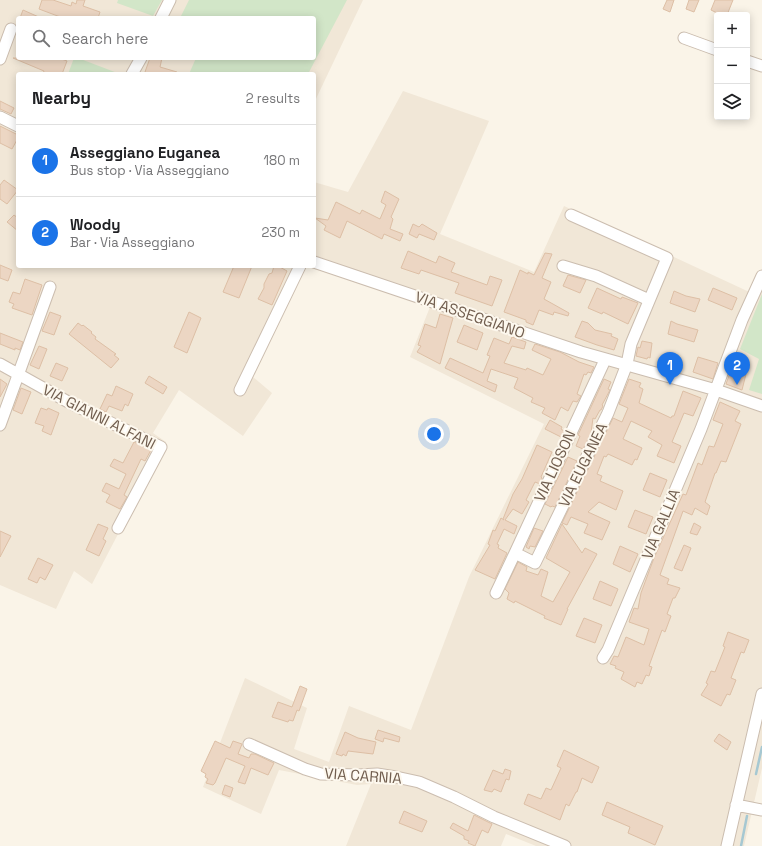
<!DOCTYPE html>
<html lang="en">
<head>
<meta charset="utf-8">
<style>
	body { margin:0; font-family:"Space Grotesk",sans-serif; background:#f6f6f6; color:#202124 }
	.controls { position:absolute; right:12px; top:12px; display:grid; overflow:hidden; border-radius:4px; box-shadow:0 2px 10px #0003 }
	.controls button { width:36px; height:36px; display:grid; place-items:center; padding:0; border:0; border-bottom:1px solid #e0e0e0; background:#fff; color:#202124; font:20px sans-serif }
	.you { position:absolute; left:434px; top:434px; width:14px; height:14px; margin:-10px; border:3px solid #fff; border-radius:50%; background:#1a73e8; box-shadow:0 0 0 6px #1a73e833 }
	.badge { display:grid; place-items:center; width:26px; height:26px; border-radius:50%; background:#1a73e8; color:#fff; font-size:13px; font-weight:700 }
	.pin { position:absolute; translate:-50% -33px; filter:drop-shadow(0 1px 2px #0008) }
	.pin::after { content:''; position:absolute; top:21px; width:14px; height:12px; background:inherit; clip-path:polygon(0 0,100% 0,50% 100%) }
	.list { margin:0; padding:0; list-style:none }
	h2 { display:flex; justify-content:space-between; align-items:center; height:52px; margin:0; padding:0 16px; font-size:17px }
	h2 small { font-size:13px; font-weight:400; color:#757577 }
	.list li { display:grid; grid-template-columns:26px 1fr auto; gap:12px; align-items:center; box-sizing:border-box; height:72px; padding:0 16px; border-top:1px solid #e0e0e0 }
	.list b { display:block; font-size:15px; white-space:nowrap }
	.list p { margin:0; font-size:13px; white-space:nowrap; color:#757577 }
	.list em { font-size:13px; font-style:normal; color:#757577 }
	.icon { flex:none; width:22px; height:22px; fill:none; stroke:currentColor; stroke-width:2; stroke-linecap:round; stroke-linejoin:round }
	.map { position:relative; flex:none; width:762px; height:846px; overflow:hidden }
	.search { position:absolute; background:#fff; box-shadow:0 2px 10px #0003; left:16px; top:16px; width:300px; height:44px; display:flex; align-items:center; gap:10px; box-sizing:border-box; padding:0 14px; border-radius:4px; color:#757577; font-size:15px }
	.panel { position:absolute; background:#fff; box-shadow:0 2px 10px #0003; left:16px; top:72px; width:300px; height:196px; border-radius:4px }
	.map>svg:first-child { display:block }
</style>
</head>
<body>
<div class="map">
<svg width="762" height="846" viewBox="0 0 762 846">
	<rect width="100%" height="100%" fill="#faf4e8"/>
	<path fill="#f1e7d7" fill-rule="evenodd" d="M0,0H363L314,103V74H18V266H306L253,377L272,393L243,436L179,390L153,433L166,442L92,584L74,571L56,609L0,585ZM18,18H314V58H18Z
		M403,91L489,121L440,234L534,272L564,206L758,296L762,288V768L744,846H536L506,834L501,846H346L371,784L357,785L279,770L261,814L203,787L245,678L307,708L294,749L329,762L349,706L411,730L469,577L544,424L410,357L430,307L314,266V182L348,192Z"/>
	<path fill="#d2e6c8" d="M118,0H162L153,16L117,3Z
		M189,0H347L308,74H189L196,58H314V18H180Z
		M74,58H78L120,74H68Z
		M762,294V394L749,390L759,359L740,349Z"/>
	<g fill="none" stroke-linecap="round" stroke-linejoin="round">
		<path stroke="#a6c8d2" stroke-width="2.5" d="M756,774L762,747
			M741,846L747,816"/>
	</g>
	<path fill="#ecd6c3" stroke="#ddbfa5" d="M42,0H53L71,6L72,2L76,4L77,0H85L83,6L100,12L98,18H63L39,9Z
		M667,0H674L670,12L663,9Z
		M689,0H699L694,12L686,9Z
		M715,0H733L727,15H721L711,10Z
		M23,10L41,18H20Z
		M13,58H59L67,61L62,74H43L44,71Z
		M150,58H162L160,67L177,72V74H149L145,72Z
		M0,101L14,108L11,114L0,109Z
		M0,126L18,135V138L12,149L0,143Z
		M4,180L18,190L7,204L0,199V185Z
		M385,191L399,199L391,217L393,219L390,229L403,234L400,241L384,234L382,239L347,221L340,238L324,230L326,226L315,218L328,220L336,202L360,214L362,210L380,219L386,205L381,202Z
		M14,215L18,218V231L7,222Z
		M413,224L419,227L422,224L437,233L434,240L419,234L417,238L409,234Z
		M408,251L436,263L439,256L455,263L451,272L487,285L490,276L502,280L492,306L455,293L459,283L421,270L419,274L401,268Z
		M545,253L552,254L542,278L551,282L544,299L569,313L568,316L554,312L553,315L539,310L533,325L526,322V320L504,312L520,270L528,274V272L534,275Z
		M0,265L12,270L8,281L0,278Z
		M234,266H252L239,298L223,292Z
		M274,266H278L287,271L272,305L258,299L264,288V284L269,274L272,273Z
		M568,275L586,280L580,293L563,286Z
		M25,279L42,285L32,315L12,308L14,304L9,302L13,292L20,294Z
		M597,288L621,299L622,297L638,303L628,324L603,312L602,314L588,308Z
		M713,288L737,298L732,310L708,300Z
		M674,291L686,296L700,299L695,312L670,303Z
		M50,312L61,316L54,335L42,331Z
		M189,312L201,318L187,353L174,347Z
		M440,314L453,318L440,364L417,352L421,346L418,345L425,324L436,328Z
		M582,321L588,323L595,330L612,334L611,336L618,339L614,350L597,345L575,337Z
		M671,321L677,324L698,330L694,342L668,334Z
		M78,323L82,326L83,325L92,332L91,333L96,337L95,339L116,354L114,355L119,359L111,368L69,334Z
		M464,325L483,333L477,350L457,342Z
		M0,333L23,342L20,350L15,348V350L0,344Z
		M512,337L526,342L524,349L512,346L504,363L526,370L527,368L543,375L551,359L532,350L535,344L560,352L579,362L594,367L591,373L588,372L586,375L584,374L577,394L581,396L577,402L573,401L568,411L561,407L555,420L542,413L545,408L531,402L533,398L514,388L518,378L491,369L487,381L497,385L495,392L445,368L450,358L483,373L490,356L487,355L494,338L509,344Z
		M642,341L652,343L650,358L648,357L647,359L636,356L638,347L640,348Z
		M39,346L47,349L39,369L30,365Z
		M736,356L740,357L736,369L740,371L739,373L746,374L742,390L726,384Z
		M698,357L718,363L713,379L693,372Z
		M56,363L68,368L62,381L50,376Z
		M149,376L167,387L163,394L145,383Z
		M0,379L7,384L0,397Z
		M604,379L611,382L608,389L610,390L602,405L603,406L601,410H600L595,419L593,418L591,433L583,449L576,446L580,436L578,435Z
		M629,379L641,383L639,387L643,389L639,403L671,418L672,416H674L683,391L701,398L693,416L684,413L672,442L681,446L674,463L657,456L662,445L648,437L652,431L631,421L623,439L642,448L637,460L635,459L632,465L608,454L606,457L604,456L597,474L602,476L600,481L623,491L616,510L599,502L588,512L610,522L602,540L584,533L588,524L571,517L567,525L562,523L613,418L622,422L628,408L619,404Z
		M116,386L133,394L128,406L125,404L122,411L109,406L106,412L100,409L107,394L112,396Z
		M21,388L31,392L22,414L13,410Z
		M720,402L740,411L735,421L741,424L726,462L721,461L716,473H715L705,502L710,506L707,515L695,508L692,515L683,511L660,575L669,579L667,584L680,588L675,598H673L667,614L671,616L665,632L662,630L649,666L652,667L649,676L646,675L642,684L637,682L635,687L621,679L624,672L615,668L616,666L610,664L614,656L618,657L626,637L644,645L649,629L629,622L634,608L638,609L641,593L654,558L683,494L686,495L698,463L702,465L709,446L714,447L723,424L713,420Z
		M41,408L47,410L48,408L59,413L51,435L42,431L44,426L35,423Z
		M550,420L562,427L561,429L564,431L561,437L545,429Z
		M134,442L151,450L145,461L141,459L124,495L127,497L120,509L106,502L110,495L102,491L106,483L119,489L126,474L110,466L114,459L123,463Z
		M537,445L552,452L541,477L542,478L540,484L535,482L526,500L529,502L522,514L513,509L505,520L517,526L514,534L504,529L497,544L499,545L498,548L507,553L495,579L475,570L490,545L488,544L493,530L495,531L501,518L504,520L503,519L513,494L522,479Z
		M568,457L577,461L555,507L552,506L551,507L545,504Z
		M650,473L667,480L660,497L643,490Z
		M635,510L653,517L646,534L628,527Z
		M694,523L701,527L697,535L690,533Z
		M98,524L108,528L103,539L106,541L99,556L86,550Z
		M562,524L582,553L585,548L597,554L567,609H568L561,625L544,618L545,616L515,601L514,603L507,599L509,593L505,589L518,562L527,567L526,571L538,575L541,569L548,572L541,596L553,602L570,572L546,558Z
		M534,528L543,531L535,547L530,546L529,549L526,547Z
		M0,531L11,536L0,557Z
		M684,545L691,548L682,571L674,568Z
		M620,546L638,554L630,572L613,564Z
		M38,558L53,565L45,580L40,577L37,583L28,579Z
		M600,581L618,589L611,606L593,599Z
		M584,618L602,625L595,643L576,636Z
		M728,632L749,640L744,653L741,652L731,678L736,680L730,695L727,694L721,706L701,695L708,684L706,683L711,671L715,672L725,647L723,646Z
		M300,686L307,689L299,711L297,710L293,721L289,720L288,722L272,717L278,702L292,707Z
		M378,730L400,737L399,742L384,738L383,742L375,739Z
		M345,732L358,738L376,742L373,754L348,751L346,756L343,754L342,756L336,754Z
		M719,734L731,742L727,750L714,741Z
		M215,741L230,748L233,741L242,744L238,754L249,758L251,754H255L274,763L268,775L251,768L245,784L238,782L245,766L226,758L215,783L213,785L206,783L208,779L205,777L206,774L201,771Z
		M564,750L599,767L592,783L582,778L577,792H576L569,806L566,804L560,820L524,804L528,794L541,799L546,788L551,790L561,768L557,766Z
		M505,769L511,771L509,780L506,779L501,792L494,789L492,792L484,790L493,770L503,774Z
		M225,785L233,788L230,797L222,794Z
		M607,802L663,826L655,845L628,833L630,827L602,815Z
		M404,811L427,821L422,832L399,823Z
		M474,815L492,824L488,833L482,830L475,846L468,843L469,841L464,839V836L450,828L453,823L468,831Z"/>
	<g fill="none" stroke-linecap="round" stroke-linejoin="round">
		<g stroke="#cbbdaf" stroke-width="13">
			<path id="minor" d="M161,18L170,0
				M684,38L717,50
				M0,59L11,29
				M747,61L762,66
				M132,74L141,58
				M0,117L18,126
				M571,215L667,258L631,344L627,364L608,413L535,563L515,553L605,360
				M314,262L581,352L716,390L762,406
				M563,266L596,276L649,300
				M0,364L70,403L161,447L118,528
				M240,390L300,266
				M0,425L50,287
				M496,593L515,553
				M603,658L608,650L701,429L742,320L762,276
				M249,744L305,769L321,774L358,775L377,774L396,777L419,782L454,797L494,817L565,846
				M736,805L762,810
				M727,846L762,694"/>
		</g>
		<use href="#minor" stroke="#fff" stroke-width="11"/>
	</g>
	<g text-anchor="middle" stroke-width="4" stroke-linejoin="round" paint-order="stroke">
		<g font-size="15" fill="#715e4f" stroke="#fdf8ee">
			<text transform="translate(470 315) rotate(19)" y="5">VIA ASSEGGIANO</text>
			<text transform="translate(99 417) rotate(27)" y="5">VIA GIANNI ALFANI</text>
			<text transform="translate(583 465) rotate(-64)" y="5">VIA EUGANEA</text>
			<text transform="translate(555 466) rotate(-65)" y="5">VIA LIOSON</text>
			<text transform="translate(661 524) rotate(-67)" y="5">VIA GALLIA</text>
			<text transform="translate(363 776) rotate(4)" y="5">VIA CARNIA</text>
		</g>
	</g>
</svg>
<div class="controls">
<button>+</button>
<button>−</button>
<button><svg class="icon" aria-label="layers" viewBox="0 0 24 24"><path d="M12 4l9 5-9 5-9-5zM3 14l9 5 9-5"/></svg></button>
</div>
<div class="you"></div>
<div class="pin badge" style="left:670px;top:385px">1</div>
<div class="pin badge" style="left:737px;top:385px">2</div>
<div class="search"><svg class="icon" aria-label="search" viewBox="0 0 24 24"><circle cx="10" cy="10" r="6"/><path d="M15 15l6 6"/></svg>Search here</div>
<section class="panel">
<h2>Nearby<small>2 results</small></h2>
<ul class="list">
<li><span class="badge">1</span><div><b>Asseggiano Euganea</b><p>Bus stop · Via Asseggiano</p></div><em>180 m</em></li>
<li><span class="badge">2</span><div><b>Woody</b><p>Bar · Via Asseggiano</p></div><em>230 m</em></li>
</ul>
</section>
</div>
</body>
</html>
